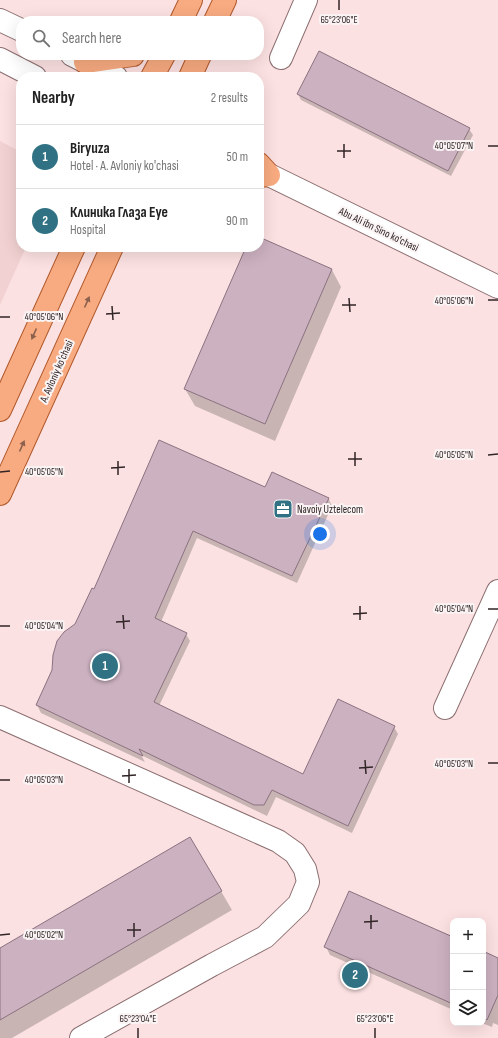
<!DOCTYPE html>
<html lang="en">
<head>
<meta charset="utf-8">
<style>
	body { margin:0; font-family:"Sofia Sans Condensed",sans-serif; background:#f2f2f2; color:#222 }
	.controls { position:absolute; right:12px; bottom:12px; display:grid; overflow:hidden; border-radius:8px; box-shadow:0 4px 16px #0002 }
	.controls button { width:36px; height:36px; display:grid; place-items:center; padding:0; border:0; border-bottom:1px solid #e0e0e0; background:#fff; color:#222; font:20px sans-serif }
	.you { position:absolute; left:320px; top:534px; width:14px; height:14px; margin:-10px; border:3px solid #fff; border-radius:50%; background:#1a73e8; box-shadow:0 0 0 6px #1a73e833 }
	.badge { display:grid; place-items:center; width:26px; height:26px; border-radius:50%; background:#307284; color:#fff; font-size:13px; font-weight:700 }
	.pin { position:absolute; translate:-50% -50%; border:2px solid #fff; box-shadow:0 1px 4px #0006 }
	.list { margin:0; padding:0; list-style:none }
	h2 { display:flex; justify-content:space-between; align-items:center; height:52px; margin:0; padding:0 16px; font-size:17px }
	h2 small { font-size:13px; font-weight:400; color:#767676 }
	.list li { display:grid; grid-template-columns:26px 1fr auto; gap:12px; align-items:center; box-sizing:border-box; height:64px; padding:0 16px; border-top:1px solid #e0e0e0 }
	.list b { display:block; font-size:15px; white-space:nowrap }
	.list p { margin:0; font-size:13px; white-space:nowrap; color:#767676 }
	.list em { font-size:13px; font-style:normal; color:#767676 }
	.icon { flex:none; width:22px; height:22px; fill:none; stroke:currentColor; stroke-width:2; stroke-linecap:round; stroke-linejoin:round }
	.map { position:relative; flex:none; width:498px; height:1038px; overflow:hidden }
	.search { position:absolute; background:#fff; box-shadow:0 4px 16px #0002; left:16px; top:16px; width:248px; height:44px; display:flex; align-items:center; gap:10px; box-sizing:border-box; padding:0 14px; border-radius:16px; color:#767676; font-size:15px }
	.panel { position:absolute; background:#fff; box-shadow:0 4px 16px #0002; left:16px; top:72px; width:248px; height:180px; border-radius:16px }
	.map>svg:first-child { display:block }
</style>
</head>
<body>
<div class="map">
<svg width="498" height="1038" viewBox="0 0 498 1038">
	<rect width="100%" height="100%" fill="#fce1e2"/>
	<path fill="#f2d1d2" d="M0,141L21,152V247H26L0,305Z"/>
	<path fill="#0003" d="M298,94L469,129L473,135L451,176L301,100Z
		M259,238L332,270L341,287L275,441L195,406L185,389L247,247H259Z
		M160,441L266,488L328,498L332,506L297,583L197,538L161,622L186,634L190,641L159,706L303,775L394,727L398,734L352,833L276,797L267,816L141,755L145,762L41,713L37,705L75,625L95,591Z
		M190,838L232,910L12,1038H0V949Z
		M453,939V1010L330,955L326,947Z
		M483,952L498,959V1025L493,1023L492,1027L482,1023Z"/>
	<path fill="#ccb1c0" stroke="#8b7280" d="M319,51L470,128L448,171L297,94Z
		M259,237L332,269L265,424L184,389L246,247H259Z
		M159,440L265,487L272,472L329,498L292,576L193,531L155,618L187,633L154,702L303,774L338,699L395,726L348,826L272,790L264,805H254L139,749L143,756L36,705L52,670L53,655L57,641L64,632L75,624L92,588L94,589Z
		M190,837L222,891L0,1020V948Z
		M349,891L453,937V1004L324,947Z
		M483,951L498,958V995L487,1020L483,1018Z"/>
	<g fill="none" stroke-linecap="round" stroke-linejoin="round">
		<g stroke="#8c6f71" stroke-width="24">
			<path id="minor" d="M0,20L21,30
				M72,55L116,77
				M281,58L306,0
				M0,59L35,77
				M259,170L498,287
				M445,708L498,591
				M0,717L278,841L295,853L305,869L308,882L299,904L265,937L212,965L81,1038"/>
		</g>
		<g stroke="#b0582a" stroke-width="24">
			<path id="major" d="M181,21L191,0
				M215,21L225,0
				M85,62L133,55
				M152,77L164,55
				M190,77L200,55
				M259,164L269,175L259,176
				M0,410L74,247
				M0,494L112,247"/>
		</g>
		<use href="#minor" stroke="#fff" stroke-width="22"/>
		<use href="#major" stroke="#f8ab80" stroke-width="22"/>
	</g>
	<defs><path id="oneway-solid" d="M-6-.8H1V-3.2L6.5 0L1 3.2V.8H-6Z"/></defs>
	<g fill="#8b614e">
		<use href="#oneway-solid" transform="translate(87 302) rotate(-66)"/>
		<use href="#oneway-solid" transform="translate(34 334) rotate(114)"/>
		<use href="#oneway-solid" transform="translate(22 446) rotate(-66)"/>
	</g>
	<path fill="none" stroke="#312526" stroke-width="1.5" d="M339,0V10M344,144V158M488,146H498M337,151H351M349,298L350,312M488,300H498M342,305H356M112,306L113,320M106,314L120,313M0,317H10M355,452V466M488,455L498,454M348,459H362M118,461V475M111,468L125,467M0,472L10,471M360,606V620M488,609H498M353,614L367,613M123,615L124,629M116,622L130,621M0,626H10M365,760L366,774M488,763H498M359,768L373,767M129,769V783M122,776L136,775M0,780H10M371,915V929M364,922L378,921M134,923V937M127,930H141M0,935L10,934M138,1028V1038M375,1028V1038"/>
	<defs>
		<g id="office-square" transform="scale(1)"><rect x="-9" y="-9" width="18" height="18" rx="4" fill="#307284" stroke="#faf4f4"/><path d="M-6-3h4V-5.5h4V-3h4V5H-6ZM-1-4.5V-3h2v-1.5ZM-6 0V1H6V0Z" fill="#fff"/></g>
	</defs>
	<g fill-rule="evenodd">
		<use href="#office-square" x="283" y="509"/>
	</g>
	<g text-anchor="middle" stroke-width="4" stroke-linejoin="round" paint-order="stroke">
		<g font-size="11" fill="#312526" stroke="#faf4f4">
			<text transform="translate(379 229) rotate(26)" y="4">Abu Ali ibn Sino ko'chasi</text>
			<text transform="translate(56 371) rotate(-66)" y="4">A. Avloniy ko'chasi</text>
		</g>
		<g font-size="11" fill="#312526" stroke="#faf4f4" text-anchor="start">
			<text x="297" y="513">Navoiy Uztelecom</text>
		</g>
	</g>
	<g font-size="10" text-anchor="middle" fill="#312526" stroke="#faf4f4" stroke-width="4" stroke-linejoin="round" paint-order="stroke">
		<text x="339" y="23">65°23'06"E</text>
		<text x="454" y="149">40°05'07"N</text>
		<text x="454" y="304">40°05'06"N</text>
		<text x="44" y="320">40°05'06"N</text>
		<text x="454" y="458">40°05'05"N</text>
		<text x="44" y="475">40°05'05"N</text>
		<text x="454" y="612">40°05'04"N</text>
		<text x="44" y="629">40°05'04"N</text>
		<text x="454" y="767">40°05'03"N</text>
		<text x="44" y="783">40°05'03"N</text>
		<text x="44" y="938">40°05'02"N</text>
		<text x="138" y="1022">65°23'04"E</text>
		<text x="375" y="1022">65°23'06"E</text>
	</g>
</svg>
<div class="controls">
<button>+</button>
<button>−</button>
<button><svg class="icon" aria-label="layers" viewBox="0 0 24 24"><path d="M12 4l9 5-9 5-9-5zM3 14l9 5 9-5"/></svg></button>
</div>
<div class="you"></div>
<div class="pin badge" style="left:105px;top:666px">1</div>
<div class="pin badge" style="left:355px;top:975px">2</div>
<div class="search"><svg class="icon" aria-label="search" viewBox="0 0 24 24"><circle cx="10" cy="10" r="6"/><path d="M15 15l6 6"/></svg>Search here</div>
<section class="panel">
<h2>Nearby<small>2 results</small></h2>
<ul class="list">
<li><span class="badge">1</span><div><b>Biryuza</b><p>Hotel · A. Avloniy ko'chasi</p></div><em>50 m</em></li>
<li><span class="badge">2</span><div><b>Клиника Глаза Eye</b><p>Hospital</p></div><em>90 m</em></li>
</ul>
</section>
</div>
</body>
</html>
